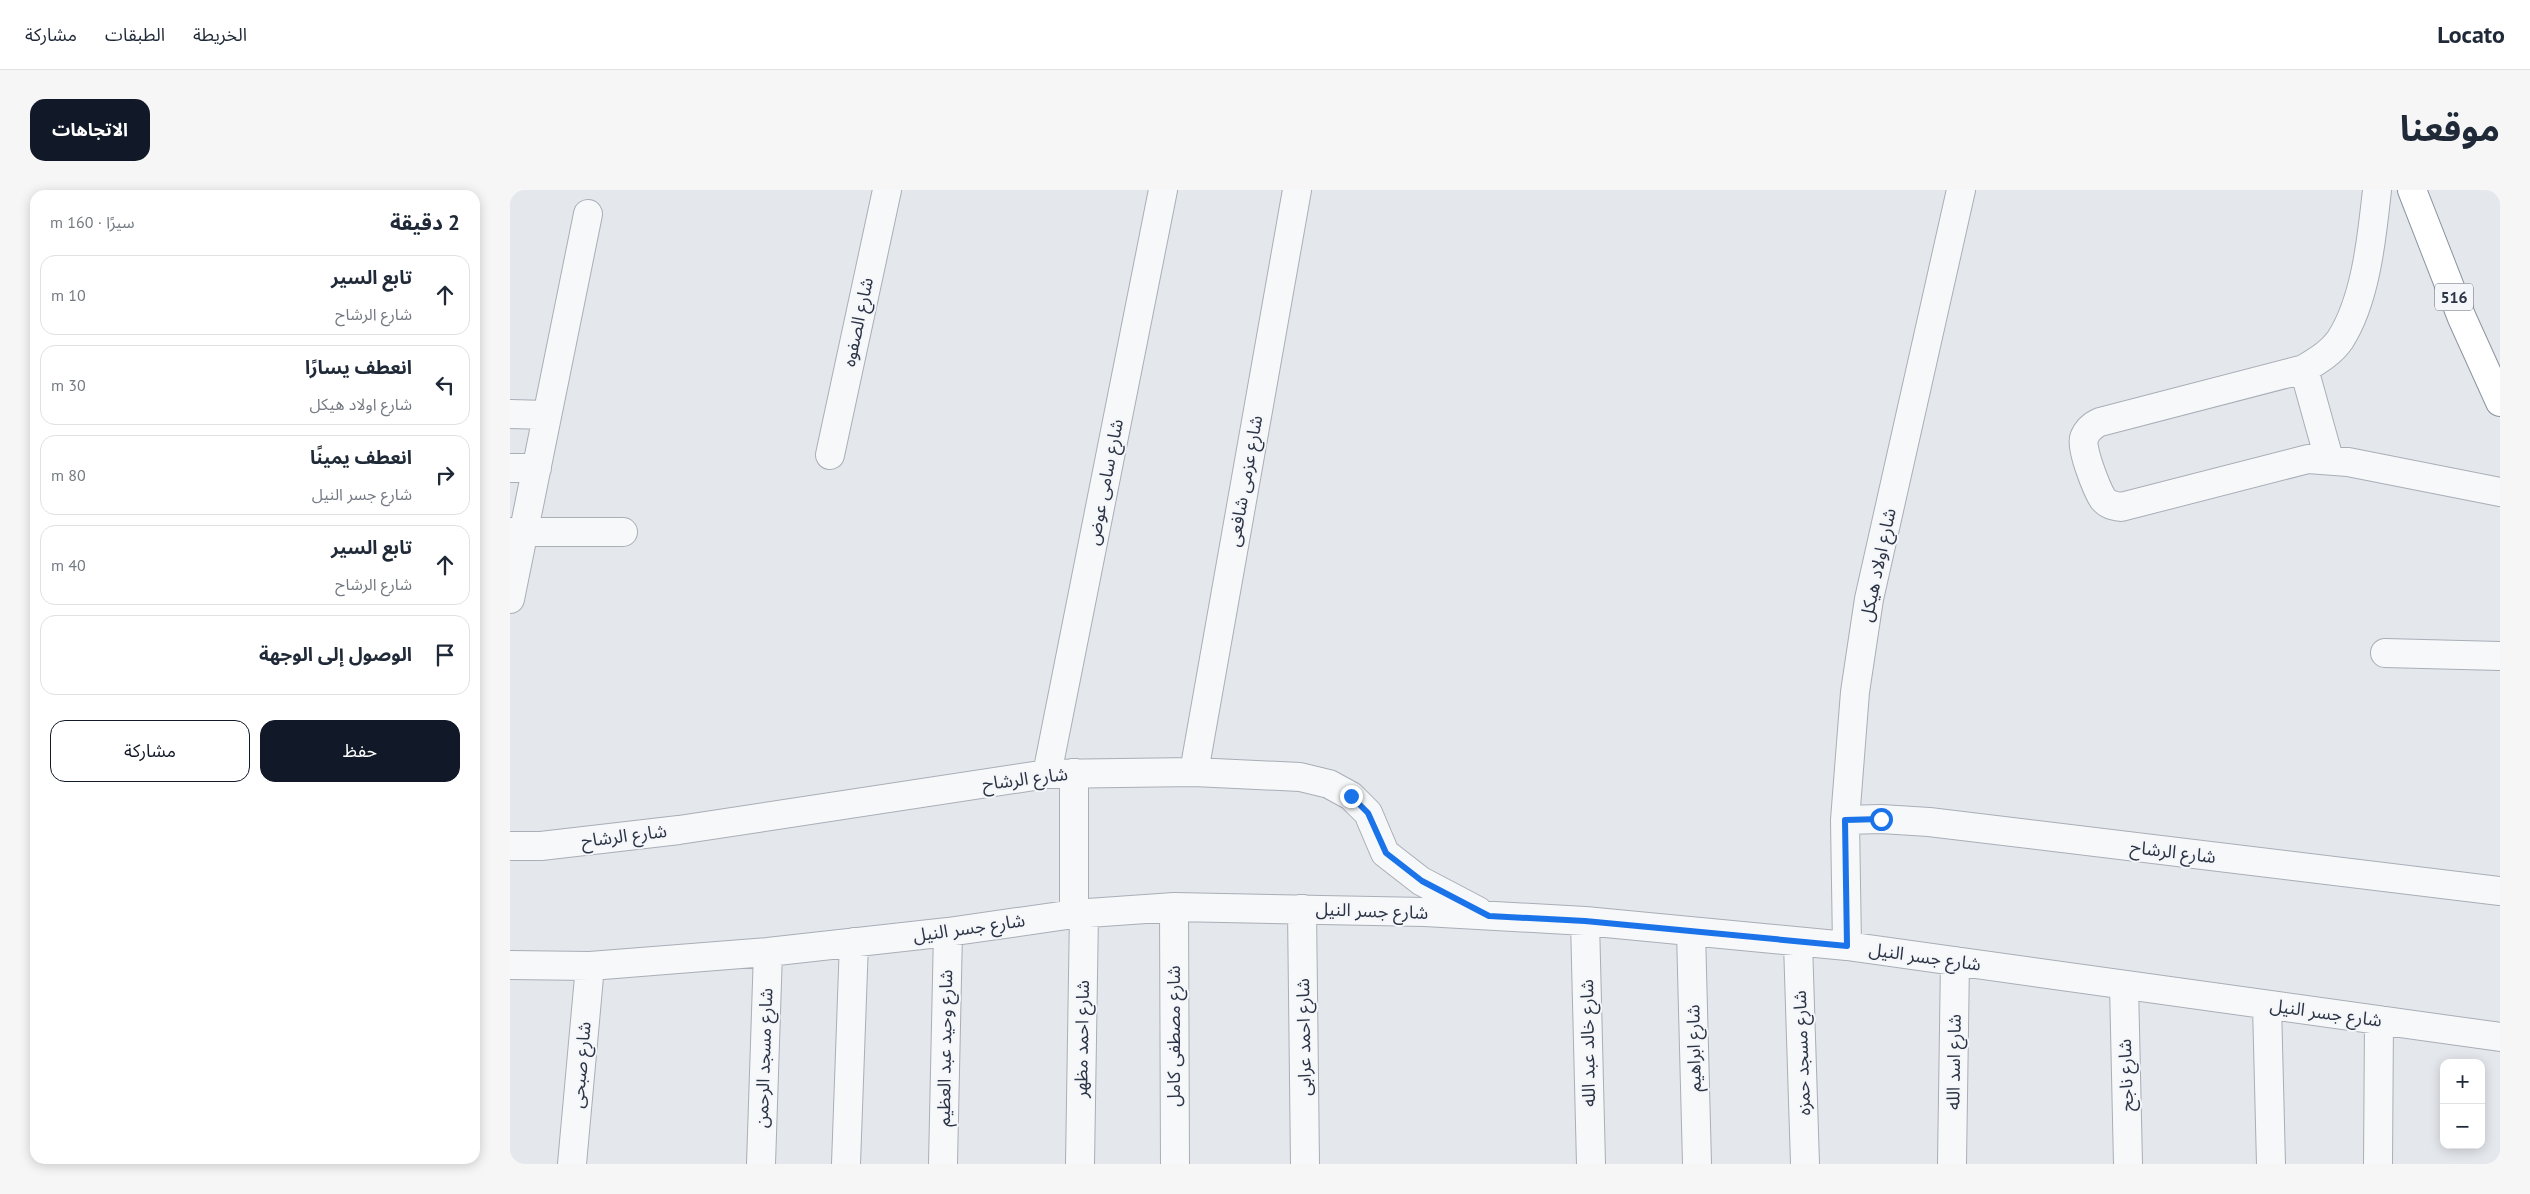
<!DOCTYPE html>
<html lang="ar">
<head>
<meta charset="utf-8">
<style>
	body { margin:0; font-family:"PT Sans","Noto Sans Arabic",sans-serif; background:#f6f6f7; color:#1f2937; direction:rtl }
	.controls { position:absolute; right:15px; bottom:15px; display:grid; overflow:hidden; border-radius:10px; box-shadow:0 2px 12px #0003 }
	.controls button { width:45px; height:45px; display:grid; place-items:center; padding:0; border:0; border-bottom:1px solid #e0e1e3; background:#fff; color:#1f2937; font:25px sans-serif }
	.stop { position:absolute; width:15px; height:15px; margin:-11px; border:4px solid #1a73e8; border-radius:50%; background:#fff }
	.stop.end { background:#1a73e8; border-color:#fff; box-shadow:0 1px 5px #0008 }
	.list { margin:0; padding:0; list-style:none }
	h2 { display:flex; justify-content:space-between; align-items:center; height:65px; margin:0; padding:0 20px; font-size:21px }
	h2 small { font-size:16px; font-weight:400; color:#747a83 }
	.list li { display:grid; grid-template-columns:32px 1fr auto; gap:15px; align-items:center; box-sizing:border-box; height:80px; margin:0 10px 10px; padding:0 10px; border:1px solid #e0e1e3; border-radius:15px }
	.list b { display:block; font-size:19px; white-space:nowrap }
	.list p { margin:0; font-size:16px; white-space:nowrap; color:#747a83 }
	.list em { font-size:16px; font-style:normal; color:#747a83 }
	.actions { display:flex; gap:10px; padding:15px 20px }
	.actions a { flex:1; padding:11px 0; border:1px solid #111827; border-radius:15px; text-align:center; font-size:18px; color:#111827 }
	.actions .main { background:#111827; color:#fff }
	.icon { flex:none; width:28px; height:28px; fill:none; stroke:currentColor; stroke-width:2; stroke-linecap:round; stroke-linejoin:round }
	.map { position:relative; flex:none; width:1990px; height:974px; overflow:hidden; direction:ltr; border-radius:15px }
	header { display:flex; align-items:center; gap:30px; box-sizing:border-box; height:70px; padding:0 25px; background:#fff; border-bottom:1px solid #e0e1e3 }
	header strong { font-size:24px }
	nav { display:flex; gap:28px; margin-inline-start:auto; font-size:18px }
	.intro { display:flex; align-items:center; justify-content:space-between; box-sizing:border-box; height:120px; padding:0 30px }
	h1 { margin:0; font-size:35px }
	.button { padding:12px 22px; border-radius:15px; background:#111827; color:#fff; font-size:18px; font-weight:700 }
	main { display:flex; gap:30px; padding:0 30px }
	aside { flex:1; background:#fff; border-radius:15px; box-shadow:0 2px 12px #0003 }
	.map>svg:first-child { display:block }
</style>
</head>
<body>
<header>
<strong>Locato</strong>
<nav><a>الخريطة</a><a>الطبقات</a><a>مشاركة</a></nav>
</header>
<div class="intro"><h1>موقعنا</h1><a class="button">الاتجاهات</a></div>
<main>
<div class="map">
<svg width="1990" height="974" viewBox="0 0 1990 974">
	<rect width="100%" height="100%" fill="#e4e7ec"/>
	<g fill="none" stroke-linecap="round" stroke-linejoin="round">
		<g stroke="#a9aeb7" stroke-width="30">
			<path id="minor" d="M1867,0C1862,46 1856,110 1830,150C1821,163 1807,171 1794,179L1590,232C1583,235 1577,240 1574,248C1570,257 1587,300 1593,309C1598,315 1604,316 1611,317L1798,269L1838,272L1990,302
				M1794,179L1819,269
				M0,224L37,225
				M320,265L377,0
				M0,278H27
				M0,342H113
				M0,409L78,24
				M1875,463L1990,466
				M684,582L787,0
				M564,583V724
				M537,584L653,0
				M1335,630L1371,629L1419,632L1990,701
				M0,656H31L169,640L537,584L684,582L790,587L819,594L841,606L858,623L875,663L911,691L968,721
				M664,717L665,974
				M792,719L795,974
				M1075,731L1081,974
				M1181,742L1187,974
				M1288,753L1295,974
				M1337,756L1335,630L1345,502L1359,409L1451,0
				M0,775L80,776L258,762L438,742L564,724L664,717L915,722L1075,731L1337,756L1990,847
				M1614,795L1618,974
				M1757,815L1761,974
				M62,974L80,776
				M251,974L258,762
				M336,974L344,752
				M433,974L438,742
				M570,974L574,723
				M1442,974L1445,771
				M1868,974L1869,830"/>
		</g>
		<g stroke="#8b94a3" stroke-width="30">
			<path id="highway" d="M1902,0L1952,128L1990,212"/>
		</g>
		<use href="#minor" stroke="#f7f8fa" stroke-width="28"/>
		<use href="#highway" stroke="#fff" stroke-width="28"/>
	</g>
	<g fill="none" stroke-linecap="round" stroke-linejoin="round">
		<path stroke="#1a73e8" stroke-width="6" d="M841,606L858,623L876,663L912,691L979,726L1075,731L1337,756L1335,630L1371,629"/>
	</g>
	<g text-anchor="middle" stroke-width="4" stroke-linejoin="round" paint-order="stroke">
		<rect fill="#f4f6f9" stroke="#676e7b" stroke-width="1" x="1925" y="93.5" width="38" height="27" rx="4"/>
		<g font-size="16" font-weight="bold" fill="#2b3445">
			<text x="1944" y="113">516</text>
		</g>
		<g font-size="18" fill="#2b3445" stroke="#f4f6f9">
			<text transform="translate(348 132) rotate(-78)" y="6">شارع الصفوه</text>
			<text transform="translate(735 291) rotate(-80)" y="6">شارع عزمى شافعى</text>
			<text transform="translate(595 292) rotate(-79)" y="6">شارع سامى عوض</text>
			<text transform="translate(1368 375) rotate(-78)" y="6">شارع اولاد هيكل</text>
			<text transform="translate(515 589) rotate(-7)" y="6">شارع الرشاح</text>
			<text transform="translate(114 646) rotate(-7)" y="6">شارع الرشاح</text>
			<text transform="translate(1663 662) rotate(7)" y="6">شارع الرشاح</text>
			<text transform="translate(862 721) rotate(2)" y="6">شارع جسر النيل</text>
			<text transform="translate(459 738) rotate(-8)" y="6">شارع جسر النيل</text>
			<text transform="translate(1415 767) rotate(8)" y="6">شارع جسر النيل</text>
			<text transform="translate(1816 823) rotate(8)" y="6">شارع جسر النيل</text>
			<text transform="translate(664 846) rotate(-90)" y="6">شارع مصطفى كامل</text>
			<text transform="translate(794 847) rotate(-91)" y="6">شارع احمد عرابى</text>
			<text transform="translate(572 849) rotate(-89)" y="6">شارع احمد مظهر</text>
			<text transform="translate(1078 853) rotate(-91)" y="6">شارع خالد عبد الله</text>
			<text transform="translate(435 858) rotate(-89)" y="6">شارع وحيد عبد العظيم</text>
			<text transform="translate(1184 858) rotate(-91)" y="6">شارع ابراهيم</text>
			<text transform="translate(1292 863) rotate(-92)" y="6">شارع مسجد حمزه</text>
			<text transform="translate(254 868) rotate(-88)" y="6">شارع مسجد الرحمن</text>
			<text transform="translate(1444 872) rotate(-89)" y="6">شارع اسد الله</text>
			<text transform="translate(71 875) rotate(-85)" y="6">شارع صبحى</text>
			<text transform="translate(1616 885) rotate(-92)" y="6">شارع ناجح</text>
		</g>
	</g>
</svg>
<div class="controls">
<button>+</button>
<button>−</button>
</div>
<div class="stop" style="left:1371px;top:629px"></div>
<div class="stop end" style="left:841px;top:606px"></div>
</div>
<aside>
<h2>2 دقيقة<small>سيرًا · 160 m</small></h2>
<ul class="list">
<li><svg class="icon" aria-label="ahead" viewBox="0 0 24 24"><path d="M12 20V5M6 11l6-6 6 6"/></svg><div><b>تابع السير</b><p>شارع الرشاح</p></div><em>10 m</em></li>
<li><svg class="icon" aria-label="left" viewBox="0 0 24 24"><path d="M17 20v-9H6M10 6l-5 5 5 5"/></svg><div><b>انعطف يسارًا</b><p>شارع اولاد هيكل</p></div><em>30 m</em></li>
<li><svg class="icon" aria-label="right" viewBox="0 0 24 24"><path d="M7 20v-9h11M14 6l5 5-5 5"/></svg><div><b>انعطف يمينًا</b><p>شارع جسر النيل</p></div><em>80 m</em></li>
<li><svg class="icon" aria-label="ahead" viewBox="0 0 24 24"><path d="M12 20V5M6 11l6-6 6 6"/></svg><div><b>تابع السير</b><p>شارع الرشاح</p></div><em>40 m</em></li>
<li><svg class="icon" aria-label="arrive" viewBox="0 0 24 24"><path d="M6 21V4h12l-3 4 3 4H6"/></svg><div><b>الوصول إلى الوجهة</b></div></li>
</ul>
<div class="actions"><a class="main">حفظ</a><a>مشاركة</a></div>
</aside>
</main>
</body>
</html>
